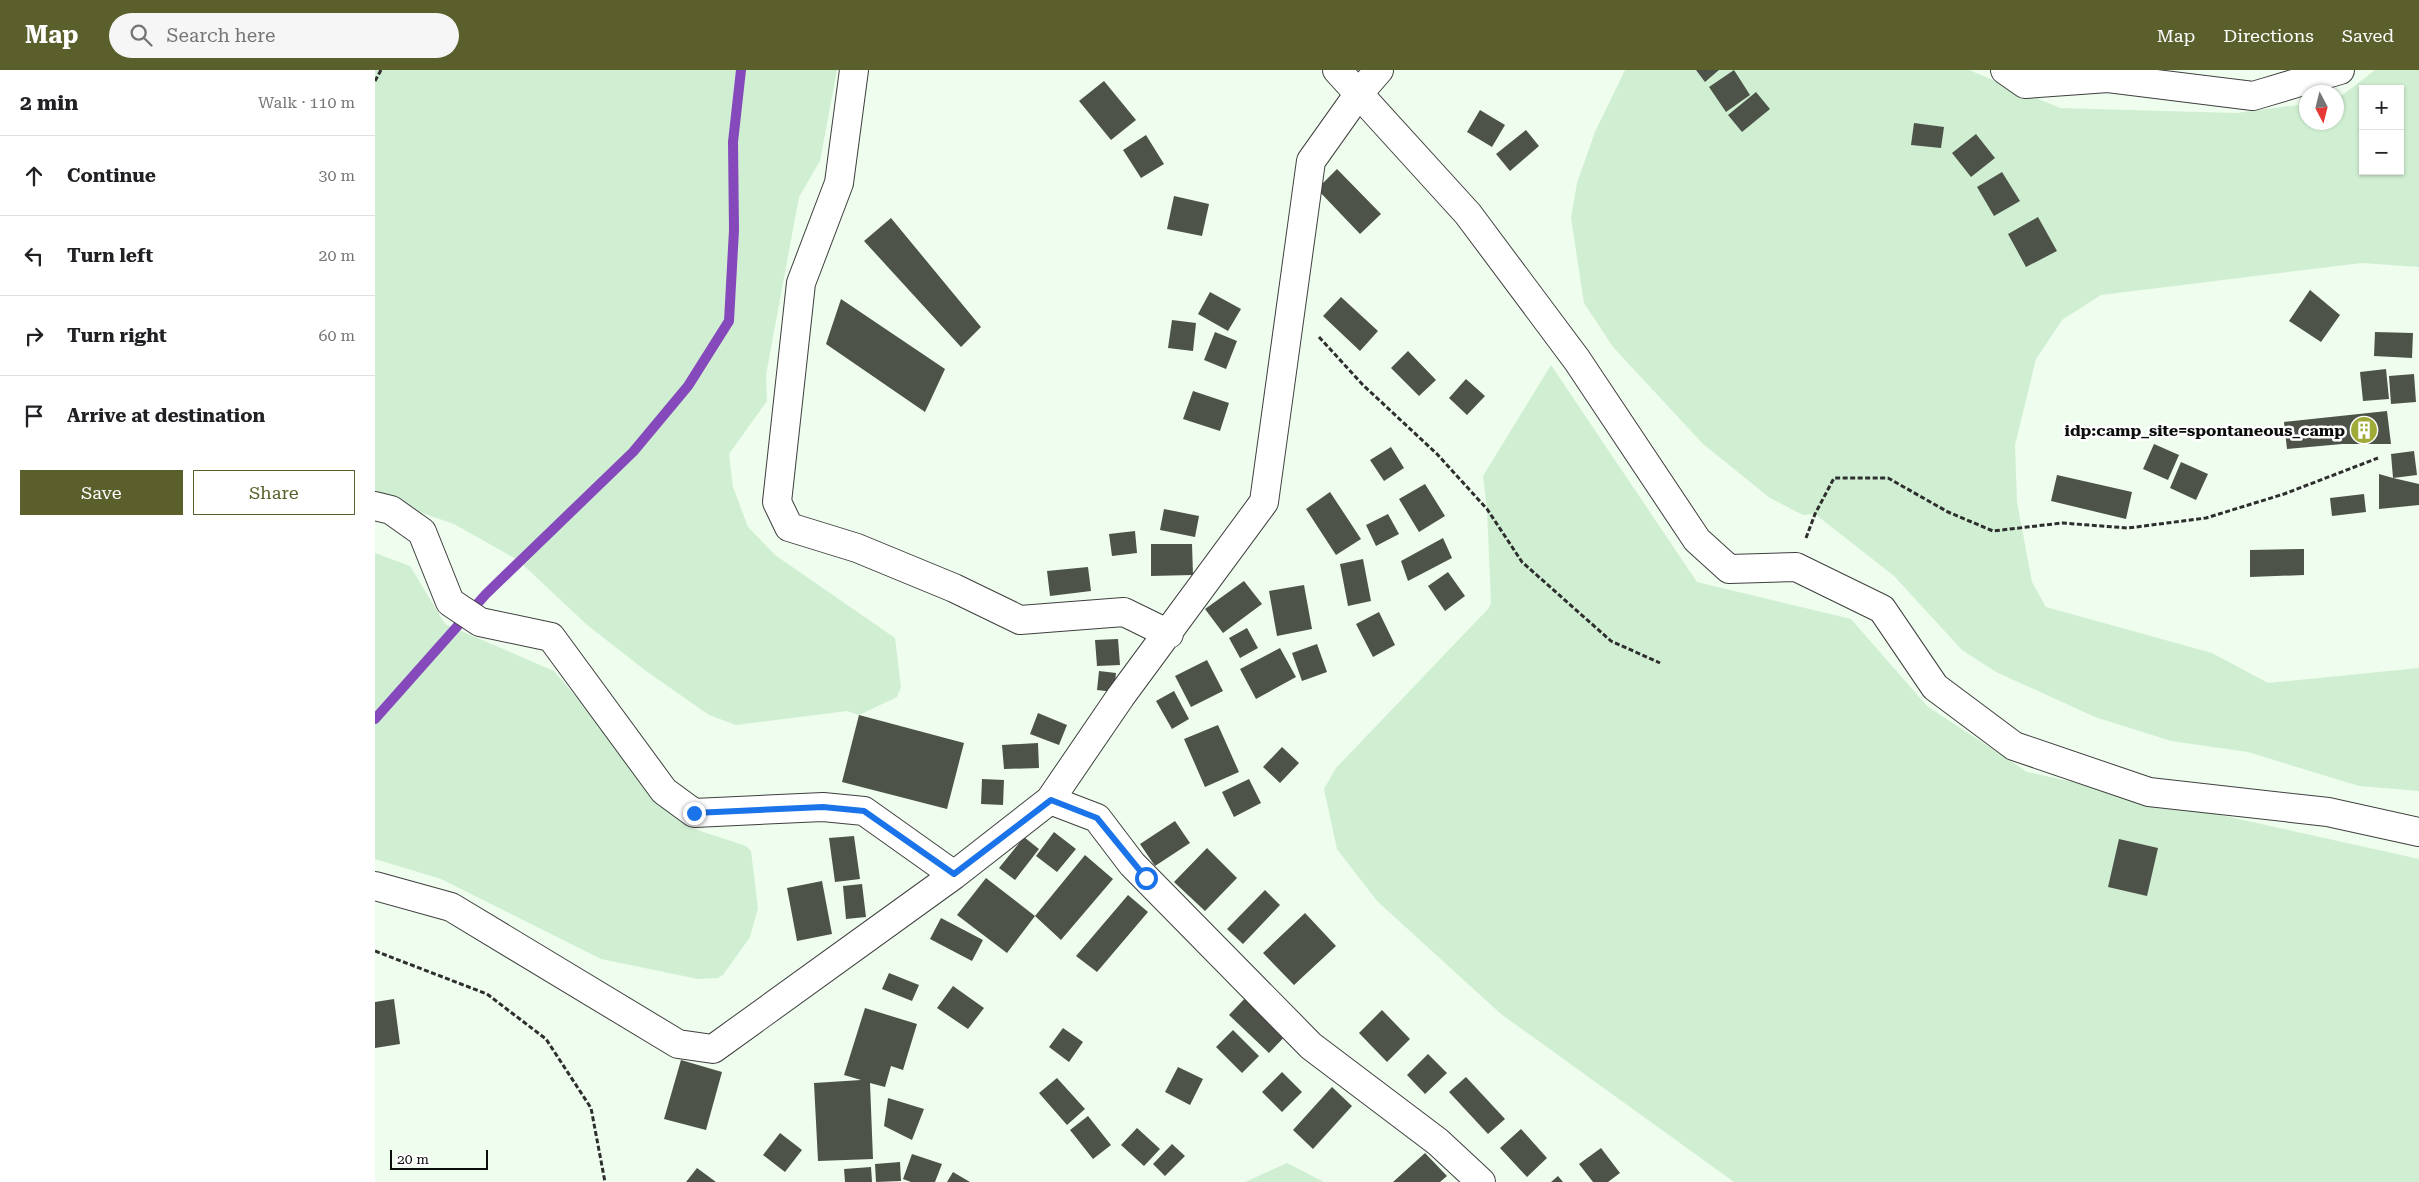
<!DOCTYPE html>
<html lang="en">
<head>
<meta charset="utf-8">
<style>
	body { margin:0; font-family:"Roboto Serif",serif; background:#f6f6f6; color:#202124 }
	.controls { position:absolute; right:15px; top:15px; display:grid; overflow:hidden; border-radius:0px; box-shadow:0 1px 4px #0004 }
	.controls button { width:45px; height:45px; display:grid; place-items:center; padding:0; border:0; border-bottom:1px solid #e0e0e0; background:#fff; color:#202124; font:25px sans-serif }
	.compass { position:absolute; left:1924px; top:15px; width:45px; height:45px; border-radius:50%; background:#fff; box-shadow:0 1px 4px #0004; rotate:173deg }
	.scale { position:absolute; left:15px; bottom:12px; width:98px; box-sizing:border-box; padding-left:5px; border:2px solid #0c0c0c; border-top:0; font-size:14px; line-height:18px; white-space:nowrap; color:#0c0c0c; -webkit-text-stroke:4px #fff; paint-order:stroke }
	.stop { position:absolute; width:15px; height:15px; margin:-11px; border:4px solid #1a73e8; border-radius:50%; background:#fff }
	.stop.end { background:#1a73e8; border-color:#fff; box-shadow:0 1px 5px #0008 }
	.list { margin:0; padding:0; list-style:none }
	h2 { display:flex; justify-content:space-between; align-items:center; height:65px; margin:0; padding:0 20px; font-size:21px }
	h2 small { font-size:16px; font-weight:400; color:#757577 }
	.list li { display:grid; grid-template-columns:32px 1fr auto; gap:15px; align-items:center; box-sizing:border-box; height:80px; padding:0 20px; border-top:1px solid #e0e0e0 }
	.list b { display:block; font-size:19px; white-space:nowrap }
	.list em { font-size:16px; font-style:normal; color:#757577 }
	.actions { display:flex; gap:10px; padding:15px 20px }
	.actions a { flex:1; padding:11px 0; border:1px solid #5a5f2c; border-radius:0px; text-align:center; font-size:18px; color:#5a5f2c }
	.actions .main { background:#5a5f2c; color:#fff }
	.icon { flex:none; width:28px; height:28px; fill:none; stroke:currentColor; stroke-width:2; stroke-linecap:round; stroke-linejoin:round }
	.map { position:relative; flex:none; width:2044px; height:1112px; overflow:hidden }
	header { display:flex; align-items:center; gap:30px; box-sizing:border-box; height:70px; padding:0 25px; background:#5a5f2c; color:#fff }
	header strong { font-size:24px }
	nav { display:flex; gap:28px; margin-inline-start:auto; font-size:18px }
	.search { width:350px; height:45px; background:#f6f6f6; display:flex; align-items:center; gap:12px; box-sizing:border-box; padding:0 18px; border-radius:28px; color:#757577; font-size:19px }
	main { display:flex }
	aside { flex:1; background:#fff }
	.map>svg:first-child { display:block }
</style>
</head>
<body>
<header>
<strong>Map</strong>
<div class="search"><svg class="icon" aria-label="search" viewBox="0 0 24 24"><circle cx="10" cy="10" r="6"/><path d="M15 15l6 6"/></svg>Search here</div>
<nav><a>Map</a><a>Directions</a><a>Saved</a></nav>
</header>
<main>
<aside>
<h2>2 min<small>Walk · 110 m</small></h2>
<ul class="list">
<li><svg class="icon" aria-label="ahead" viewBox="0 0 24 24"><path d="M12 20V5M6 11l6-6 6 6"/></svg><div><b>Continue</b></div><em>30 m</em></li>
<li><svg class="icon" aria-label="left" viewBox="0 0 24 24"><path d="M17 20v-9H6M10 6l-5 5 5 5"/></svg><div><b>Turn left</b></div><em>20 m</em></li>
<li><svg class="icon" aria-label="right" viewBox="0 0 24 24"><path d="M7 20v-9h11M14 6l5 5-5 5"/></svg><div><b>Turn right</b></div><em>60 m</em></li>
<li><svg class="icon" aria-label="arrive" viewBox="0 0 24 24"><path d="M6 21V4h12l-3 4 3 4H6"/></svg><div><b>Arrive at destination</b></div></li>
</ul>
<div class="actions"><a class="main">Save</a><a>Share</a></div>
</aside>
<div class="map">
<svg width="2044" height="1112" viewBox="0 0 2044 1112">
	<rect width="100%" height="100%" fill="#eefded"/>
	<path fill="#d0efd2" fill-rule="evenodd" d="M0,0H462L445,91L424,127L391,305L392,331L354,384L358,417L373,457L400,485L520,568L526,617L522,627L484,645L472,641L361,655L334,645L271,601L211,554L143,490L79,454L30,437L0,422Z
		M1250,0H1594L1685,38L1861,43L1931,34L1932,52H1962V27L1969,24L2000,0H2044V197L1987,193L1726,225L1687,250L1661,289L1640,375L1642,432L1657,512L1671,537L1837,583L1893,613L2044,598V721L1984,716L1873,682L1796,671L1720,647L1621,602L1587,580L1519,506L1440,444L1428,445L1395,428L1328,374L1238,277L1209,233L1196,148L1202,113L1220,62ZM1988,19H2025V101H1988Z
		M1176,295L1322,512L1476,549L1552,636L1652,702L2044,789V1112H1359L1126,944L1002,831L962,779L949,719L961,698L1113,539L1116,533L1112,439L1108,406Z
		M0,483L35,496L70,554L179,601L313,757L371,776L376,781L383,838L375,867L348,905L343,908L323,909L226,889L66,809L0,789Z
		M912,1093L949,1112H870Z"/>
	<g fill="none" stroke-linecap="round" stroke-linejoin="round">
		<path stroke="#8549bb" stroke-width="10" d="M0,649L111,524L258,382L313,316L354,251L359,160L358,72L366,0"/>
	</g>
	<path fill="#4e534a" d="M1321,0H1344L1330,12Z
		M1359,0L1375,25L1351,42L1334,17Z
		M729,11L761,50L736,70L704,31Z
		M1381,22L1395,39L1367,62L1353,45Z
		M1105,40L1130,55L1117,77L1092,62Z
		M1539,53L1569,57L1566,78L1536,75Z
		M1151,60L1164,76L1135,101L1121,84Z
		M1601,64L1620,88L1596,107L1577,83Z
		M771,65L789,94L766,108L748,80Z
		M962,99L1006,144L985,164L942,119Z
		M1627,102L1645,131L1619,146L1602,117Z
		M799,126L834,134L827,166L792,159Z
		M1663,147L1682,181L1651,197L1633,164Z
		M516,148L606,257L586,277L489,171Z
		M1935,220L1965,245L1946,272L1914,251Z
		M835,222L866,239L853,261L823,244Z
		M966,227L1003,261L985,281L948,246Z
		M466,229L570,299L550,342L451,274Z
		M797,250L821,253L818,281L793,278Z
		M840,262L862,271L851,299L829,290Z
		M2000,262L2038,263L2037,288L1999,286Z
		M1033,281L1061,310L1044,326L1016,298Z
		M2011,299L2014,329L1988,331L1985,302Z
		M2039,304L2041,332L2016,334L2014,306Z
		M1091,309L1110,326L1092,345L1074,328Z
		M818,321L854,333L845,361L808,349Z
		M2012,341L2016,374H1967L1912,379L1909,352Z
		M1779,374L1804,385L1793,410L1768,399Z
		M1016,377L1029,398L1009,411L995,390Z
		M2039,381L2042,405L2018,408L2044,414V435L2004,439V404L2018,408L2016,384Z
		M1806,392L1833,404L1821,430L1795,418Z
		M1682,405L1757,422L1751,449L1676,431Z
		M1050,414L1070,446L1044,462L1024,429Z
		M955,422L986,469L961,485L931,439Z
		M1989,424L1991,442L1957,446L1955,428Z
		M789,439L824,446L820,467L785,460Z
		M1013,444L1024,464L1001,476L991,455Z
		M760,461L762,483L737,486L734,464Z
		M1068,468L1077,488L1033,511L1026,491Z
		M776,474H817L818,505L776,506Z
		M1929,479V505L1875,507V480Z
		M988,489L996,531L973,536L965,494Z
		M713,497L716,521L675,526L672,501Z
		M1073,502L1090,526L1070,541L1053,516Z
		M869,511L887,534L848,563L830,539Z
		M929,515L937,559L902,566L894,521Z
		M1004,542L1020,575L998,587L981,554Z
		M872,558L883,578L865,588L854,568Z
		M743,569L745,595L722,596L720,570Z
		M942,574L952,602L927,611L917,583Z
		M905,578L921,607L881,629L865,599Z
		M832,590L848,621L816,637L800,606Z
		M724,601L741,603L739,622L722,620Z
		M799,621L814,649L797,659L781,631Z
		M663,643L692,655L684,675L655,664Z
		M484,645L589,673L572,739L467,712Z
		M843,655L864,702L830,717L809,669Z
		M663,673L664,698L629,699L627,675Z
		M907,677L924,693L905,713L888,697Z
		M607,709L629,710L628,735L606,734Z
		M874,709L886,733L859,747L847,722Z
		M800,751L815,773L780,796L765,774Z
		M679,762L701,779L682,802L661,786Z
		M479,766L485,809L460,812L454,768Z
		M649,767L664,779L640,810L624,798Z
		M1744,769L1783,778L1772,826L1733,817Z
		M832,778L862,808L830,841L799,812Z
		M710,785L738,809L686,870L660,846Z
		M611,808L660,846L632,883L582,845Z
		M447,811L457,864L422,871L412,818Z
		M487,814L491,847L471,849L468,816Z
		M890,820L905,835L868,874L852,859Z
		M753,825L773,842L722,902L701,886Z
		M930,843L961,876L919,915L888,883Z
		M566,848L608,870L597,891L555,869Z
		M514,903L544,915L537,931L507,919Z
		M578,916L609,938L593,959L562,938Z
		M874,924L914,962L894,983L854,945Z
		M19,929L25,974L0,978V932Z
		M490,938L542,954L528,1000L516,996L510,1017L495,1013L498,1089L443,1091L439,1013L486,1010L469,1005Z
		M1007,940L1035,969L1012,992L984,963Z
		M688,958L708,972L694,992L674,977Z
		M858,960L884,986L867,1003L841,977Z
		M1053,984L1072,1003L1050,1024L1032,1005Z
		M306,990L347,1002L331,1060L289,1049Z
		M803,997L828,1009L815,1035L790,1022Z
		M907,1002L927,1022L907,1042L887,1022Z
		M1091,1007L1130,1049L1113,1064L1074,1022Z
		M682,1008L710,1039L692,1055L664,1023Z
		M957,1017L977,1036L938,1079L918,1060Z
		M513,1028L549,1039L537,1070L509,1056Z
		M713,1046L736,1075L718,1089L695,1060Z
		M762,1058L785,1079L769,1096L746,1075Z
		M1146,1059L1172,1088L1152,1107L1125,1078Z
		M405,1063L427,1080L410,1102L388,1085Z
		M797,1074L810,1086L790,1106L778,1094Z
		M1226,1078L1245,1103L1233,1112H1218L1204,1094Z
		M1050,1083L1072,1106L1065,1112H1018Z
		M537,1084L567,1094L560,1112H536L528,1109Z
		M525,1092L526,1111L501,1112L500,1094Z
		M496,1097L497,1112H470L469,1099Z
		M322,1098L341,1112H311Z
		M578,1102L595,1112H572Z
		M1183,1106L1188,1112H1176Z"/>
	<g fill="none" stroke-linecap="round" stroke-linejoin="round">
		<g stroke="#3f3f3f" stroke-width="30">
			<path id="minor" d="M479,0L464,113L426,213L402,432L414,457L482,478L579,518L645,550L749,542L794,564
				M962,0L1093,144L1202,290L1322,470L1354,499L1421,497L1507,539L1560,617L1639,676L1774,722L1953,742L2044,762
				M1630,0L1650,14L1733,8L1878,26L1965,0
				M0,436L16,440L47,462L75,532L105,552L176,567L289,721L319,743L448,737L489,741L579,805
				M675,730L722,748L757,794L936,976L1063,1072L1106,1112
				M0,816L76,837L303,974L338,979L579,805L675,730L746,626L889,432L936,91L985,22L1004,0"/>
		</g>
		<path stroke="#2e2e2e" stroke-width="3" stroke-dasharray="5 2.5" stroke-linecap="butt" d="M0,11L6,0
			M944,267L988,315L1062,384L1112,439L1147,492L1236,571L1285,593
			M1431,468L1440,444L1459,408H1513L1573,442L1618,461L1687,453L1753,458L1831,448L1909,424L2003,388
			M0,881L112,924L171,969L216,1038L230,1112"/>
		<use href="#minor" stroke="#fff" stroke-width="28"/>
	</g>
	<g fill="none" stroke-linecap="round" stroke-linejoin="round">
		<path stroke="#1a73e8" stroke-width="6" d="M319,743L448,737L489,741L579,804L676,730L722,748L771,808"/>
	</g>
	<defs>
		<g id="building-disc" transform="scale(1.4375)"><circle r="9.5" fill="#a0aa36" stroke="#fff"/><path d="M-4-6H4V6H1V3H-1V6H-4ZM-2.5-4.3h1.7v1.8h-1.7ZM.8-4.3h1.7v1.8H.8ZM-2.5-1h1.7V.8h-1.7ZM.8-1h1.7V.8H.8Z" fill="#fff"/></g>
	</defs>
	<g fill-rule="evenodd">
		<use href="#building-disc" x="1989" y="360"/>
	</g>
	<g text-anchor="middle" stroke-width="5" stroke-linejoin="round" paint-order="stroke">
		<g font-size="16" font-weight="bold" fill="#0c0c0c" stroke="#fff" text-anchor="end">
			<text x="1970" y="366">idp:camp_site=spontaneous_camp</text>
		</g>
	</g>
</svg>
<div class="controls">
<button>+</button>
<button>−</button>
</div>
<svg class="compass" viewBox="-18 -18 36 36"><path d="M0-13l5 13h-10z" fill="#e53935"/><path d="M0 13l5-13h-10z" fill="#757577"/></svg>
<div class="scale">20 m</div>
<div class="stop" style="left:771px;top:808px"></div>
<div class="stop end" style="left:319px;top:743px"></div>
</div>
</main>
</body>
</html>
